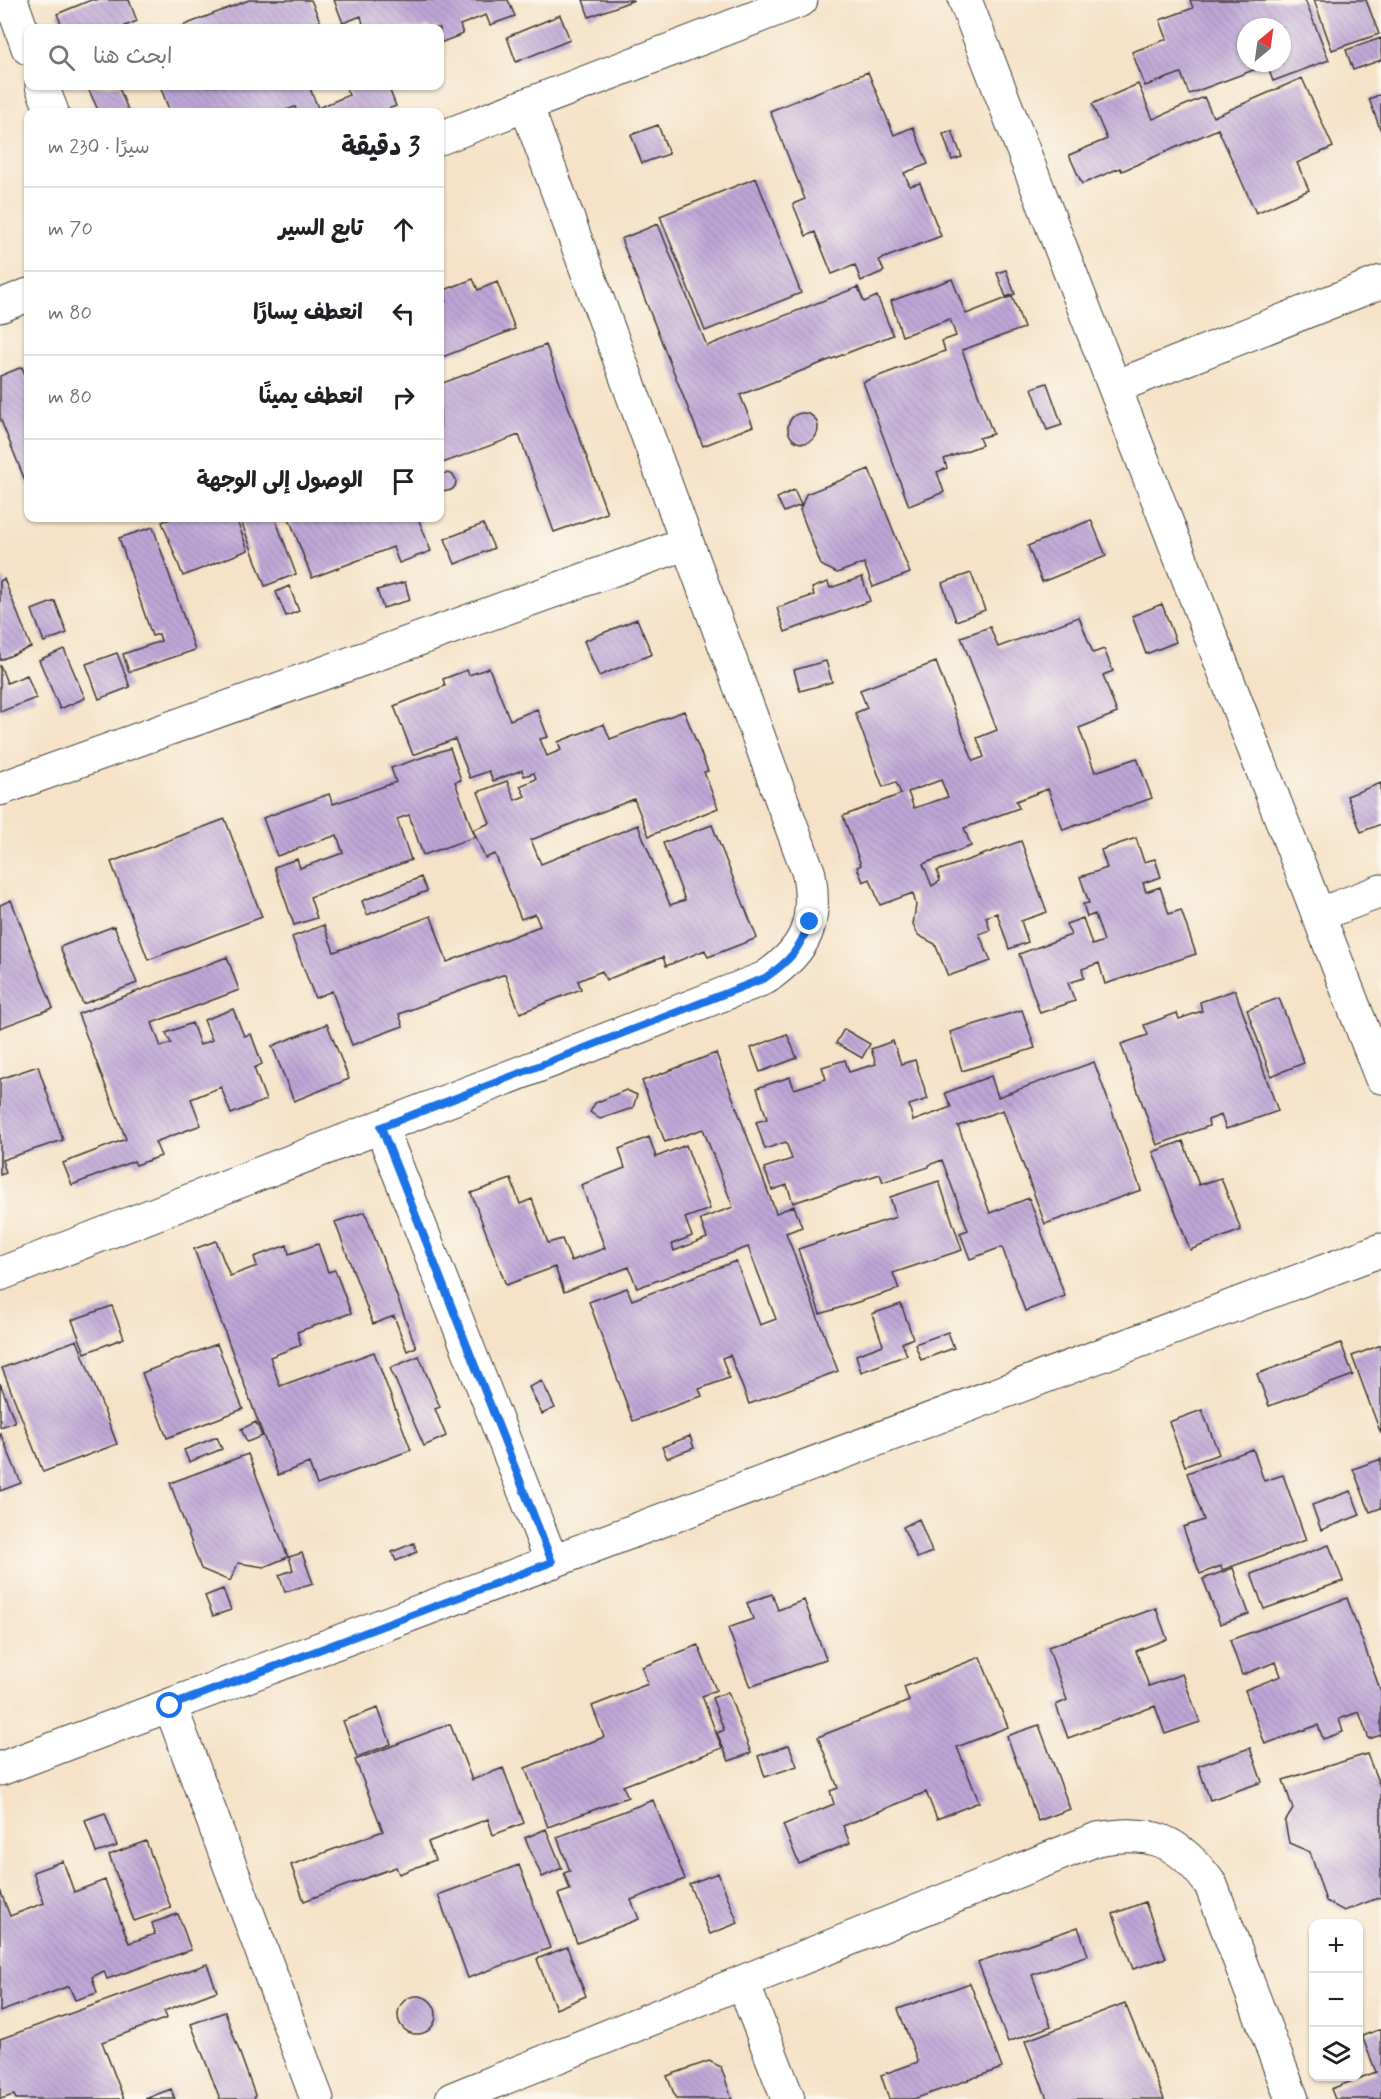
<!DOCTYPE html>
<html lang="ar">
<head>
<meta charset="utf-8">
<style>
	body { margin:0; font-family:Mynerve,"Playpen Sans Arabic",sans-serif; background:#f6f6f6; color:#202124; direction:rtl }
	.controls { position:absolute; right:18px; bottom:18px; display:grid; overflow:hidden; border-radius:12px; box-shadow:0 2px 4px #0004 }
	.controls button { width:54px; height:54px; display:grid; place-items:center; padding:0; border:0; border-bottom:2px solid #e0e0e0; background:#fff; color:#202124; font:30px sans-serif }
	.compass { position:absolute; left:1237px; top:18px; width:54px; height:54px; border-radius:50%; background:#fff; box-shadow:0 2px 4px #0004; rotate:29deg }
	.stop { position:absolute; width:18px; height:18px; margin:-14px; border:4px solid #1a73e8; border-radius:50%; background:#fff }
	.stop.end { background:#1a73e8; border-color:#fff; box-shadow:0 2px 6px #0008 }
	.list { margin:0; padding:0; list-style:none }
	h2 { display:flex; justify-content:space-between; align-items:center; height:78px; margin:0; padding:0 24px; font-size:26px }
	h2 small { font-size:20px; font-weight:400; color:#757577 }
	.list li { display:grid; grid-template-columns:39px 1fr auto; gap:18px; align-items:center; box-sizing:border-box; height:84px; padding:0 24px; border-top:2px solid #e0e0e0 }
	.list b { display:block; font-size:22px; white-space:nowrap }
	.list em { font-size:20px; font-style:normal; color:#757577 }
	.icon { flex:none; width:33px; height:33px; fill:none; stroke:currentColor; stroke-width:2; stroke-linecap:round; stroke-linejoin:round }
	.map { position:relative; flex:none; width:1381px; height:2099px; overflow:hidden; direction:ltr }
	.search { position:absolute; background:#fff; box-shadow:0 2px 4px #0004; left:24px; top:24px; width:420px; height:66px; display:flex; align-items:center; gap:15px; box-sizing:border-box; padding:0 21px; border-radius:12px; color:#757577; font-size:22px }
	.panel { position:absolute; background:#fff; box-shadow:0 2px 4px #0004; left:24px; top:108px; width:420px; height:414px; border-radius:12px; direction:rtl }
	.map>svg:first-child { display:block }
</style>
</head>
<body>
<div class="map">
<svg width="1381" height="2099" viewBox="0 0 1381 2099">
	<defs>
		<pattern id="building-back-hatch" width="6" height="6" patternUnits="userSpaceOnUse" patternTransform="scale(1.5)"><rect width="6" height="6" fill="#bda6d6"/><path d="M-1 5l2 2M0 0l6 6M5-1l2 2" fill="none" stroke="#a28eb7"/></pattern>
	</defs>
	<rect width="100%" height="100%" fill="#fbf7ec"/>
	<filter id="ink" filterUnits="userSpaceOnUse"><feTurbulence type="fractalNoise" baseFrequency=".0167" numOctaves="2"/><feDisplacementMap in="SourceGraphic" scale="12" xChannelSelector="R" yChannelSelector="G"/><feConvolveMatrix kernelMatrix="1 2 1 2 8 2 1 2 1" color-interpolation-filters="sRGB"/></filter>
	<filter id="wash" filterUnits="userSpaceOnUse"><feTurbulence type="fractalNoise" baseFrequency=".008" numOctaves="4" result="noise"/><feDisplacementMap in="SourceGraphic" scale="24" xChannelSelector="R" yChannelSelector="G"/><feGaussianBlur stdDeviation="1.35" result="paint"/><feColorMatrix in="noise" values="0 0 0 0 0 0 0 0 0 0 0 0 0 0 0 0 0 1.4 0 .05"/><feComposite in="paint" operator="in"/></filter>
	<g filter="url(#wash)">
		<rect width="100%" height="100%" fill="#f5e2c8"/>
		<g id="blocks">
			<path fill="url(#building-back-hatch)" fill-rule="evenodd" d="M91,0H129L137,21L125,26L126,28H63L57,14Z
				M249,0H311L323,28H177Z
				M334,0H508L515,16L490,25L486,15L460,25L463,34L440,43V28H430L429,26L422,28H351L363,24L361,16L343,23Z
				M583,0H634L589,17Z
				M1190,0H1305L1329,60L1273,81L1267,65L1189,94L1181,73L1145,86L1132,52L1167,39L1160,20L1193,8ZM1246,27H1282V63H1246Z
				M1314,0H1366L1379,34L1332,50Z
				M560,15L570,40L516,62L507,37Z
				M1381,38V60L1353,70L1346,50Z
				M868,72L894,135L913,127L928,164L904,173L910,186L920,183L941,236L879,260L884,271L861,281L855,265L832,274L815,232L806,236L793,204L805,199L770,111Z
				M1302,78L1333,147L1297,163L1309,190L1256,213L1218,129L1122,171L1120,168L1082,184L1069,155L1107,139L1092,104L1138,84L1153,119L1204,97L1213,117Z
				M87,86H125L119,88L129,112H99Z
				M160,86H309L318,108L349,95L345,86H388L396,106L380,112H297L295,107L281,112H170Z
				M1381,94V131L1369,99Z
				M658,125L669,154L642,163L631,135Z
				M952,131L962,157L952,160L943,134Z
				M756,178L801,293L705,331L660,216Z
				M658,224L707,346L858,287L864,302L877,296L893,335L740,395L753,426L703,446L621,239Z
				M1006,270L1015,294L1006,297L997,273Z
				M473,279L478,290L497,282L515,329L440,358V303L446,301L442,291Z
				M952,279L966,314L1012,296L1024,328L962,350L993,434L979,438L982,445L944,459L947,468L937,472L944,492L909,506L863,382L945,351L942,341L956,336L950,319L902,336L891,301Z
				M546,345L607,513L554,532L519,435L440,464V384Z
				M22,367L28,383V488L0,418V376Z
				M1047,383L1062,425L1047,430L1032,388Z
				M788 428a15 15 0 1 1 30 0a15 15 0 1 1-30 0Z
				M869,469L910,573L873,587L864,563L837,573L821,565L800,510L806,494Z
				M438 482a9 9 0 1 1 18 0a9 9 0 1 1-18 0Z
				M794,490L801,505L784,512L777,498Z
				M173,518H236L248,550L183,576L162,522Z
				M240,518H275L296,574L265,586Z
				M289,518H418L431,551L399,563L393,547L312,578Z
				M1091,520L1106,556L1042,582L1028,546Z
				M483,524L494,548L455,564L445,539Z
				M153,527L195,650L129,672L123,654L161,641L159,634L152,636L119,538Z
				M971,573L985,610L956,621L942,583Z
				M862,577L870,601L785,632L777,608L814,595L812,588L828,582L830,588Z
				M4,579L31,647L0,660V581Z
				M405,582L410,600L383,608L377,590Z
				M289,586L299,611L286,616L276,592Z
				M55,601L67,633L44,642L32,610Z
				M1162,604L1176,642L1146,654L1132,616Z
				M1079,617L1093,653L1104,649L1113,671L1103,675L1117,713L1079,728L1095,772L1137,758L1152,798L1063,830L1048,789L1016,801L1019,808L964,828L971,846L923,864L932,886L940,881L937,871L1021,841L1047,912L1021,921L1028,942L1009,949L997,913L986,917L990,930L979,934L991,961L948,976L935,944L918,935L913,924L916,905L913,893L880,905L870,879L863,882L857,867L861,865L843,816L901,794L896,782L883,787L855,713L867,708L860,690L936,662L973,761L984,757L977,738L997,730L961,637L990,627L998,647ZM941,780L948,797L914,808L908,792Z
				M637,619L652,654L599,676L584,641Z
				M64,649L85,698L60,709L39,660Z
				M117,653L130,687L99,699L86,664Z
				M826,661L832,682L800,691L794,670Z
				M0,665L7,683L27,675L36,698L0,712Z
				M489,668L510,720L537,709L548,737L540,739L547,756L561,750L558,742L604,724L610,739L684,711L708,771L704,772L718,808L649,836L634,799L531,840L541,864L638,825L670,905L685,900L663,843L712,825L757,938L708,957L705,950L666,966L663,957L606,980L602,971L578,981L581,989L520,1013L505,974L399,1014L403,1026L352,1045L332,991L315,998L292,937L324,925L334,952L431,916L447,962L540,926L535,914L521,919L495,854L485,858L473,830L490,823L478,792L507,781L515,800L525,796L520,786L536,779L534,773L524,776L522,770L493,781L489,771L470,778L455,739L413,755L394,706L445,686L443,679L467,670L469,675Z
				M450,748L461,780L455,782L475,837L423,855L409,815L397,819L411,860L310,897L317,918L294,925L274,867L297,859L300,868L343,853L337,835L277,856L263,818L329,794L333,804L396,782L391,768Z
				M1381,783V824L1361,832L1347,796Z
				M225,819L262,917L148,960L111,862Z
				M1136,838L1144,862L1155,859L1161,877L1143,883L1146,892L1160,887L1169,914L1181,910L1196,954L1105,984L1099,963L1082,969L1084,978L1068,983L1075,1001L1040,1013L1019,954L1071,935L1066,924L1083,918L1092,945L1104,941L1095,914L1087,917L1083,904L1089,903L1080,877L1107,868L1101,850Z
				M421,877L427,891L367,915L362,901Z
				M11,900L53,1008L0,1028V905Z
				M114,926L137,983L83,1004L60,947Z
				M227,957L239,990L152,1023L161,1047L171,1043L166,1033L192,1023L200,1045L212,1040L204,1020L233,1009L244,1036L251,1034L262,1064L254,1068L266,1100L231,1114L221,1087L191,1099L201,1125L155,1142L161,1156L136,1165L134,1161L72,1185L63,1163L126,1139L78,1014Z
				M1235,990L1278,1111L1226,1129L1221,1115L1208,1120L1209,1126L1157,1145L1121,1044L1148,1035L1144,1025L1177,1013L1179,1019L1202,1011L1200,1002Z
				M1279,998L1304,1063L1271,1076L1247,1010Z
				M1022,1010L1035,1048L962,1071L950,1032Z
				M327,1024L349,1079L294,1101L272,1046Z
				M844,1029L870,1044L862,1058L836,1043Z
				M787,1034L797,1058L760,1072L751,1048Z
				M893,1041L901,1064L915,1060L928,1099L909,1105L913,1121L951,1107L945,1093L991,1076L998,1097L1094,1062L1141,1190L1045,1224L1003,1110L958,1126L990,1213L1029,1198L1065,1296L1025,1311L1002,1247L970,1259L960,1233L968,1230L942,1160L929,1165V1167L883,1182L880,1174L793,1203L787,1185L772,1190L764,1168L792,1159L786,1142L765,1149L756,1122L767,1119L757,1088L790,1077L794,1089L826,1079L822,1067L845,1060L849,1072L876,1064L871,1049Z
				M716,1053L776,1213L794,1206L802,1227L786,1233L838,1371L749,1404L730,1355L722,1358L729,1378L699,1389L702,1396L633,1421L589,1302L627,1288L632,1300L736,1261L760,1325L776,1319L748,1247L637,1288L629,1267L564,1292L555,1267L506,1285L471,1193L511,1179L520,1204L532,1199L548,1243L562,1239L571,1261L605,1248L581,1185L625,1168L619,1149L649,1137L656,1157L686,1145L710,1209L685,1218L692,1236L672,1244L674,1251L707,1238L700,1219L733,1207L703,1129L665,1142L642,1081Z
				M38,1066L63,1140L2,1160L6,1173L0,1175V1079Z
				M626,1090L637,1095L633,1108L600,1119L590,1112L595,1103Z
				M1183,1141L1199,1185L1221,1178L1241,1230L1190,1250L1153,1152Z
				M939,1181L962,1250L893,1273L899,1289L820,1314L798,1249L896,1217L890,1197Z
				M365,1212L416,1347L407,1351L394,1316L373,1324L335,1222Z
				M216,1241L230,1276L257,1266L254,1257L287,1245L289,1254L318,1244L328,1272L335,1270L351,1313L297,1332L301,1345L270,1357L280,1386L374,1352L411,1450L317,1485L309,1463L278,1475L194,1249Z
				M901,1304L913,1338L902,1343L907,1355L861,1372L856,1355L883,1345L872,1314Z
				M112,1306L124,1338L85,1353L72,1320Z
				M948,1332L954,1348L921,1360L915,1344Z
				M77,1340L117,1444L43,1472L2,1368Z
				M1341,1343L1353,1375L1269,1406L1257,1374Z
				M217,1344L243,1409L167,1438L142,1373Z
				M1381,1345V1434L1352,1356Z
				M419,1356L440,1407L435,1409L446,1436L424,1446L390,1368Z
				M542,1381L555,1408L542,1414L529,1387Z
				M0,1383L15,1422L0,1427Z
				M1202,1410L1219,1454L1185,1466L1169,1422Z
				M256,1422L262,1436L247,1442L241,1429Z
				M0,1432L21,1483L0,1491Z
				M690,1436L694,1448L667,1458L662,1447Z
				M217,1437L222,1449L189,1462L184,1450Z
				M1253,1449L1264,1481L1283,1475L1306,1540L1222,1570L1221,1566L1200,1574L1183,1527L1204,1520L1187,1473Z
				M248,1454L288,1557L264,1567L238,1563L230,1581L201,1569L170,1483Z
				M1381,1459V1508L1370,1512L1353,1469Z
				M1351,1491L1360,1515L1321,1530L1312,1505Z
				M919,1519L932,1552L917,1558L903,1527Z
				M414,1543L417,1552L396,1561L392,1552Z
				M1329,1545L1343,1581L1264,1609L1251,1574Z
				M302,1553L313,1583L285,1592L279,1575L293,1570L289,1557Z
				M1233,1568L1249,1614L1220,1624L1203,1579Z
				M223,1589L231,1610L213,1616L205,1596Z
				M772,1594L778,1610L804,1600L826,1659L750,1687L728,1628L753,1619L747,1603Z
				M1347,1598L1381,1692V1735L1369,1739L1359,1712L1339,1719L1343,1732L1323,1739L1318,1725L1265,1744L1245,1690L1281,1676L1276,1662L1242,1675L1230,1640Z
				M1156,1608L1167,1639L1136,1651L1149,1686L1182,1674L1200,1722L1165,1734L1155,1706L1068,1738L1056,1705L1067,1700L1048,1647Z
				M698,1645L716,1690L702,1696L722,1748L623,1786L628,1797L548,1827L525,1768L604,1737L592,1706L648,1684L642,1667Z
				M980,1657L1008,1727L957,1747L979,1802L937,1819L926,1792L843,1826L850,1843L799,1864L783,1825L834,1804L830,1791L838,1788L818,1737L909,1701L904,1687Z
				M728,1692L751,1753L729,1761L717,1733L724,1730L712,1698Z
				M378,1708L391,1744L357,1757L343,1721Z
				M450,1724L472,1780L503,1768L524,1823L493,1835L488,1819L428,1842L435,1860L399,1874L396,1867L304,1901L291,1865L383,1831L355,1760Z
				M1039,1725L1070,1809L1038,1821L1007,1736Z
				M789,1745L797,1766L765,1777L758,1756Z
				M1250,1748L1262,1782L1210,1800L1198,1766Z
				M1367,1754L1381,1789V1897L1344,1911L1326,1901L1310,1852L1289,1843L1285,1822L1293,1809L1283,1780Z
				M653,1800L685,1879L631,1900L639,1919L577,1943L558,1894L570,1890L564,1873L570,1871L557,1837Z
				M105,1813L117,1846L96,1853L85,1820Z
				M546,1829L562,1868L542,1877L525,1838Z
				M146,1841L171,1908L134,1921L109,1855Z
				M63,1861L74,1892L105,1880L129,1943L155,1934L152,1923L178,1914L191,1950L107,1979L104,1971L92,1977L97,1993L75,2000L69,1986L0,2012V1890L10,1916L44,1903L33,1872Z
				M519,1865L550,1948L468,1978L438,1895Z
				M718,1873L738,1923L710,1934L689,1884Z
				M1145,1902L1166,1958L1133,1969L1113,1914Z
				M1078,1927L1088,1955L1032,1975L1051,2026L1008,2042L978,1962Z
				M567,1947L586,1996L556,2009L537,1959Z
				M207,1964L217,1991L164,2011L167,2018L102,2042L124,2099H16L14,2095L0,2099V2039Z
				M970,1983L1002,2068L914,2099H889L881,2075L918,2062L898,2009Z
				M398 2015a19 19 0 1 1 38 0a19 19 0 1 1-38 0Z
				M1125,2003L1164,2099H1047L1025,2041Z
				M225,2012L255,2095L254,2099H220L191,2024Z
				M1381,2029V2099H1335L1331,2089L1376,2072L1362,2036Z
				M709,2061L721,2067L732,2099H676L667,2076Z
				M171,2089L175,2099H145Z"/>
		</g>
	</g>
	<g filter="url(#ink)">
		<use href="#blocks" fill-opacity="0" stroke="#3d3a36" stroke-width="1.5"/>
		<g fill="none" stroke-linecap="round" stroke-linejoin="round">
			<g stroke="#3d3a36" stroke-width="35">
				<path id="minor" d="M11,0L28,48
					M965,0L1381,1077
					M42,86L52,112
					M440,138L801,0
					M0,306L28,295
					M1115,387L1381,282
					M0,789L687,543
					M1318,915L1381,891
					M381,1127L552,1562
					M0,1274L765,978C807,949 817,923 809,874L526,105
					M170,1705L317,2099
					M0,1769L1381,1250
					M743,1983L788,2099
					M452,2099L1097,1839C1151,1829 1179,1840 1211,1885L1292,2099"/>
			</g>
			<use href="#minor" stroke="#fff" stroke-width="33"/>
		</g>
	</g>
	<g fill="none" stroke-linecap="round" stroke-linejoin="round" filter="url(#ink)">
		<path stroke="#1a73e8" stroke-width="8" d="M170,1706L552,1562L381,1127L765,978C791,960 798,951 810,922"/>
	</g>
</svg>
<div class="controls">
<button>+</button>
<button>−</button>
<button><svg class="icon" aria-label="layers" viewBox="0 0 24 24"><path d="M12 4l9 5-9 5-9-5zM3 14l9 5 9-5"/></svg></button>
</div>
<svg class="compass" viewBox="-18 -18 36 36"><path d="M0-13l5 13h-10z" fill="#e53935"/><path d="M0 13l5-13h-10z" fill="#757577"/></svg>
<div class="stop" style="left:170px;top:1706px"></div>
<div class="stop end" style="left:810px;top:922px"></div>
<div class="search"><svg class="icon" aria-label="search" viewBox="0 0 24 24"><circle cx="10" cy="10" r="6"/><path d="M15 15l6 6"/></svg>ابحث هنا</div>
<section class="panel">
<h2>3 دقيقة<small>سيرًا · 230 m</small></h2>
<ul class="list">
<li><svg class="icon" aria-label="ahead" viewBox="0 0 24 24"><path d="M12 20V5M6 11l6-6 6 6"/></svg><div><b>تابع السير</b></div><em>70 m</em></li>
<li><svg class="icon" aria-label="left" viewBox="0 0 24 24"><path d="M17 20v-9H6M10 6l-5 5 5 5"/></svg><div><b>انعطف يسارًا</b></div><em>80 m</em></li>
<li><svg class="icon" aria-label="right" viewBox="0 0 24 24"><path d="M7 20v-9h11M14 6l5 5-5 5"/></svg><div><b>انعطف يمينًا</b></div><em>80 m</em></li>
<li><svg class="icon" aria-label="arrive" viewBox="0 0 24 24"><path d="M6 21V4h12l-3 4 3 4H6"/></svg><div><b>الوصول إلى الوجهة</b></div></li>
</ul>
</section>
</div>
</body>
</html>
